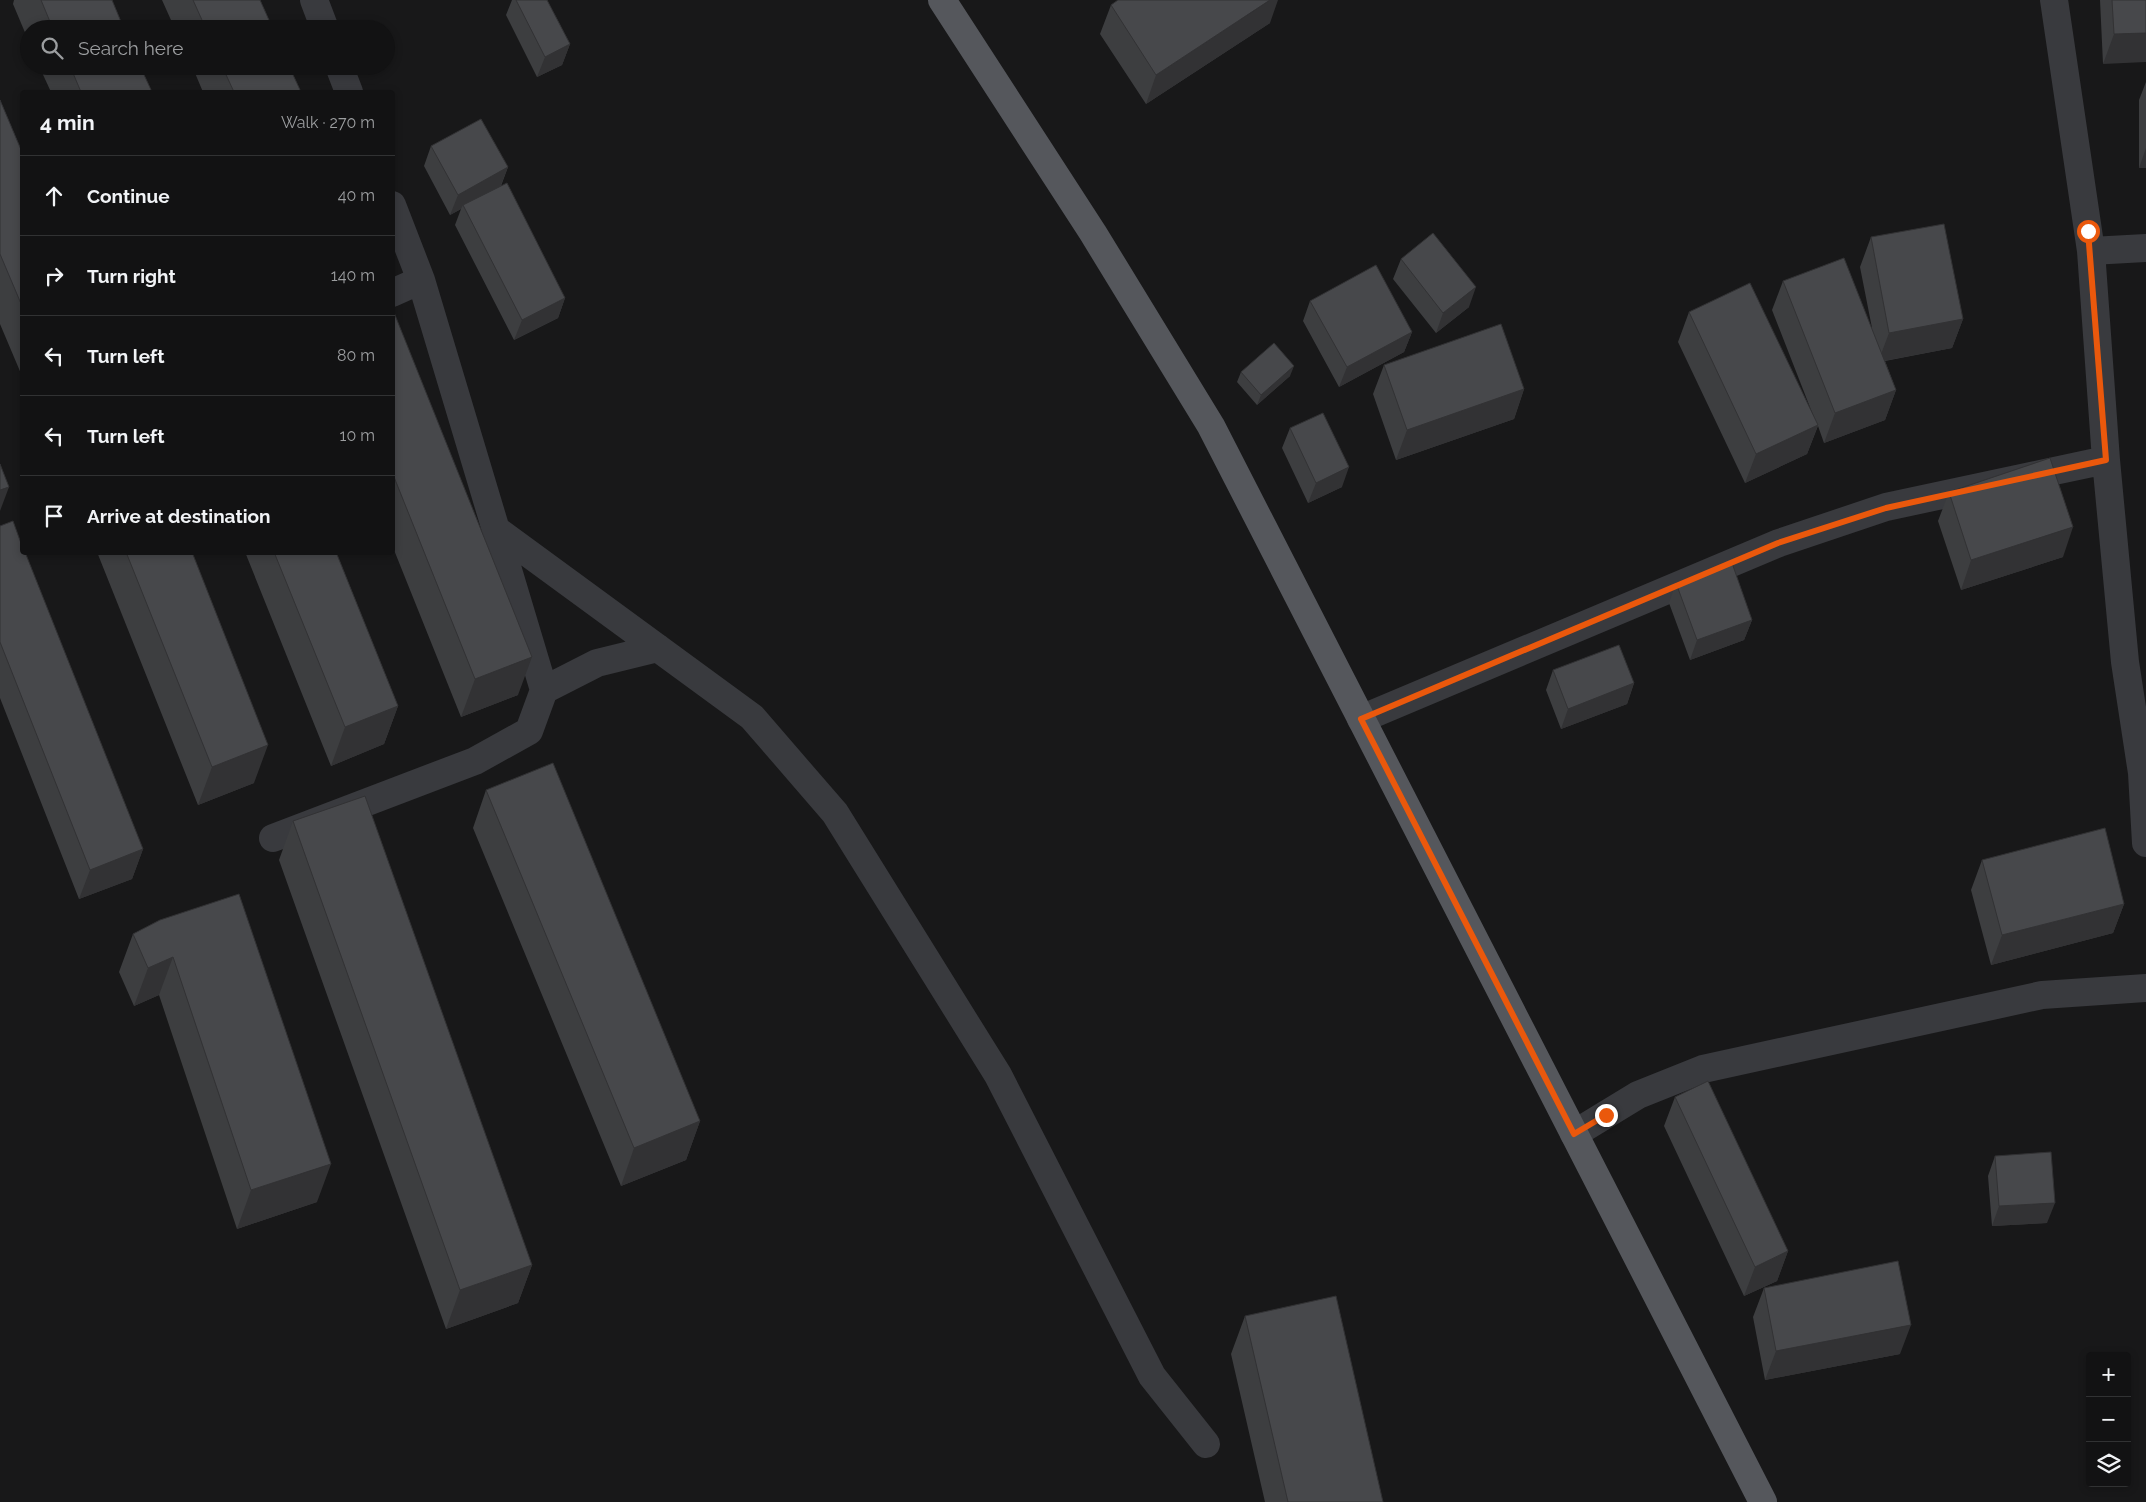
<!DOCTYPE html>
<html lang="en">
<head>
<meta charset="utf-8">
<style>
	body { margin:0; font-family:Raleway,sans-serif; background:#1f2021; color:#f1f3f6 }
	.controls { position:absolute; right:15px; bottom:15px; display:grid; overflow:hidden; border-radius:5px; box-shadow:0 2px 8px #0003 }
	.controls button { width:45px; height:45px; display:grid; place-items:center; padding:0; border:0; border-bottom:1px solid #313233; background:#121213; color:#f1f3f6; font:25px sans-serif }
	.stop { position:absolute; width:15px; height:15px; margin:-11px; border:4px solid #ea580c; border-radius:50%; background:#fff }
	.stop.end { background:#ea580c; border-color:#fff; box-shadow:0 1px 5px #0008 }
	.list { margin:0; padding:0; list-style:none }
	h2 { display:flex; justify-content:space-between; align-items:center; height:65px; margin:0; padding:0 20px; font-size:21px }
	h2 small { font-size:16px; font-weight:400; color:#9c9ea0 }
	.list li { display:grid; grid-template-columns:32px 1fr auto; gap:15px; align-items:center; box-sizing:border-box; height:80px; padding:0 20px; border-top:1px solid #313233 }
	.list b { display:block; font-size:19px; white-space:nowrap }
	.list em { font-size:16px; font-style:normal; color:#9c9ea0 }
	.icon { flex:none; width:28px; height:28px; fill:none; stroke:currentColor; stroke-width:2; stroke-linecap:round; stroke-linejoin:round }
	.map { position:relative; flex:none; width:2146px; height:1502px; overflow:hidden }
	.search { position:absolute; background:#121213; box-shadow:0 2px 8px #0003; left:20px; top:20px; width:375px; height:55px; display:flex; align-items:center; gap:12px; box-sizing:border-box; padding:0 18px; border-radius:28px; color:#9c9ea0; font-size:19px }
	.panel { position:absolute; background:#121213; box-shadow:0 2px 8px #0003; left:20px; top:90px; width:375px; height:465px; border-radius:5px }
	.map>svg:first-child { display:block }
</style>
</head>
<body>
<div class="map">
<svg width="2146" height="1502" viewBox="0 0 2146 1502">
	<rect width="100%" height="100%" fill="#181819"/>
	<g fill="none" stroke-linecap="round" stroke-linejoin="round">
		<path stroke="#393a3e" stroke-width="28" d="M314,0L325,29
			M2054,0L2091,251L2106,460L2125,662L2142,773L2146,843
			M339,66L349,92
			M2091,251L2146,248
			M392,293L421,280
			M498,531L752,717L835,813L998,1075L1152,1376L1206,1444
			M544,690L597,663L658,648
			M1361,719L1779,543L1886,507L2106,460
			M273,838L475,761L529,731L544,690L421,280L392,205
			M1574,1134L1638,1095L1703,1069L2042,995L2146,988"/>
		<path stroke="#55575c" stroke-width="28" d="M942,0L1093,233L1211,426L1763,1502"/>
	</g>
	<path fill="#3d3e40" d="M14,0H112L124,29H29V42L13,4Z
		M162,0H260L273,29H175Z
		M512,0H547L570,44L562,65L537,77L506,15Z
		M2100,0H2146L2103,64Z
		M1111,5L1270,23L1146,104L1100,34Z
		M39,66H140L152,92H51Z
		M192,66H289L301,92H203Z
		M2146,82V168H2139V100Z
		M0,100L22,152V376L0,324Z
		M431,146L508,167L501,186L565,298L558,318L514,340L455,225L461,209L450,215L424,166Z
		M1871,237L1963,319L1952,348L1885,361L1896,390L1885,420L1824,443L1818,426L1807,454L1745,483L1678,342L1689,312L1813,415L1772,310L1783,281L1872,328L1860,267Z
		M1401,259L1469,307L1436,333L1393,279Z
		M1310,301L1412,332L1404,352L1339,387L1303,321Z
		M392,310L518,695L461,717L392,545Z
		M1384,365L1524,389L1514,419L1396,460L1373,394Z
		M1241,372L1290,376L1257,405L1237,382Z
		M1290,428L1342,487L1308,503L1282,448Z
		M1949,492L2063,557L1961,590L1938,521Z
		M0,526L143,849L132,879L79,899L0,698Z
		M97,552H192L254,783L198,805Z
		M245,552H336L398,706L384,744L331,766Z
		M1676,583L1752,620L1744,640L1690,660L1669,603Z
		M1553,670L1634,683L1627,704L1561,729L1546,690Z
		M486,790L700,1121L686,1160L621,1186L473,828Z
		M293,821L532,1265L518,1303L446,1329L279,860Z
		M1982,860L2124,904L2113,933L1991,965L1971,890Z
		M160,920L317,1202L237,1229L159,995L134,1006L119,972L133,934Z
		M1675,1097L1788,1251L1777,1281L1744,1296L1664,1126Z
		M1995,1156L2047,1223L1992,1226L1988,1176Z
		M1764,1288L1900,1354L1765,1380L1753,1317Z
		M1245,1316L1383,1502H1265L1231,1354Z"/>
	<path fill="#323234" d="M1270,0H1278L1270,23L1146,104L1156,75Z
		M2146,33V62L2103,64L2114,34Z
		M570,44L562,65L537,77L545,57Z
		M2146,148V168H2139Z
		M508,167L500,187L463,205L461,209L450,215L458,195Z
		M1476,287L1469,307L1436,333L1443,313Z
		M565,298L558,318L514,340L522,320Z
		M1963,319L1952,348L1878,362L1889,333Z
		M1412,332L1404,352L1339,387L1347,367Z
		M1294,366L1290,376L1257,405L1261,395Z
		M1524,389L1514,419L1396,460L1407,430Z
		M1896,390L1885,420L1824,443L1835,413Z
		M1818,425L1807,454L1745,483L1756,454Z
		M1349,467L1342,487L1308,503L1316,483Z
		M9,487L0,511V490Z
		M2073,527L2063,557L1961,590L1971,560Z
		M1752,620L1744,640L1690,660L1697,640Z
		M532,657L518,695L461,717L475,679Z
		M1634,683L1627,704L1561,729L1568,709Z
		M398,706L384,744L331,766L345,727Z
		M268,745L254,783L198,805L212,767Z
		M143,849L132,879L79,899L90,870Z
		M2124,904L2113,933L1991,965L2002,935Z
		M173,957L159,995L134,1006L148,968Z
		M700,1121L686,1160L621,1186L634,1148Z
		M331,1164L317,1202L237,1229L251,1190Z
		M2055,1203L2047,1223L1992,1226L1999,1206Z
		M1788,1251L1777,1281L1744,1296L1755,1267Z
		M532,1265L518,1303L446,1329L460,1290Z
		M1911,1325L1900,1354L1765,1380L1776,1351Z"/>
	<path fill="#47484b" stroke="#323234" d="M41,0H112L124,29H53Z
		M193,0H260L273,29H206Z
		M516,0H547L570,44L545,57Z
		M1118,0H1270L1156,75L1111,5Z
		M2112,0H2146V33L2114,34Z
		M70,66H140L152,92H81Z
		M222,66H289L301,92H234Z
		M0,100L22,152V306L0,254Z
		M481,119L508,167L458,195L431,146Z
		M507,183L565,298L522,320L463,205Z
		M1944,224L1963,319L1889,333L1871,237Z
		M1433,233L1476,287L1443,313L1401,259Z
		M1844,258L1896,390L1835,413L1783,281Z
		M1376,265L1412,332L1347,367L1310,301Z
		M1750,283L1818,425L1756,454L1689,312Z
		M392,310H393L532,657L475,679L392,472Z
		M1501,324L1524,389L1407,430L1384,365Z
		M1274,343L1294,366L1261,395L1241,372Z
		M1323,413L1349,467L1316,483L1290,428Z
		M2050,458L2073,527L1971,560L1949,492Z
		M0,464L9,487L0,490Z
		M13,521L22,546V552H25L143,849L90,870L0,642V526Z
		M126,552H192L268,745L212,767Z
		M274,552H336L398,706L345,727Z
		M1732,563L1752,620L1697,640L1676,583Z
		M1619,645L1634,683L1568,709L1553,670Z
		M553,763L700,1121L634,1148L486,790Z
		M365,796L532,1265L460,1290L293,821Z
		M2105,828L2124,904L2002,935L1982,860Z
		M239,894L331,1164L251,1190L173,957L148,968L133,934L160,920Z
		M1708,1081L1788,1251L1755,1267L1675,1097Z
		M2051,1152L2055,1203L1999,1206L1995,1156Z
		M1898,1261L1911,1325L1776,1351L1764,1288Z
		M1336,1296L1383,1502H1288L1245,1316Z"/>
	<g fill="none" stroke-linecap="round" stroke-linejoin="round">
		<path stroke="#ea580c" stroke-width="6" d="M1606,1115L1574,1134L1361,719L1778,543L1886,508L2106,460L2088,231"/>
	</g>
</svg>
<div class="controls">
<button>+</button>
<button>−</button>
<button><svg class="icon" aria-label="layers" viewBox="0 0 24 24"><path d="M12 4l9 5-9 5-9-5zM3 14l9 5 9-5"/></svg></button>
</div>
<div class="stop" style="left:2088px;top:231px"></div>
<div class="stop end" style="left:1606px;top:1115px"></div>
<div class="search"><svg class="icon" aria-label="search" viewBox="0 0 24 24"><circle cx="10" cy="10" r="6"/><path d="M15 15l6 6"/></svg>Search here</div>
<section class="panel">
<h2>4 min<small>Walk · 270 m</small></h2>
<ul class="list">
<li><svg class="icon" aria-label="ahead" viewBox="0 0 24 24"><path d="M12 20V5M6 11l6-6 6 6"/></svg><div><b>Continue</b></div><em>40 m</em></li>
<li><svg class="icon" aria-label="right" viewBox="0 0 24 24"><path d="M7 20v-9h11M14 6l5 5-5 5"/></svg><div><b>Turn right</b></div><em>140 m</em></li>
<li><svg class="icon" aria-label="left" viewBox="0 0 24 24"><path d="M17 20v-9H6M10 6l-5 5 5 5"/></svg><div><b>Turn left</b></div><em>80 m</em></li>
<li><svg class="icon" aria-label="left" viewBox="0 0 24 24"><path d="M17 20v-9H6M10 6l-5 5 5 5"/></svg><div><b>Turn left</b></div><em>10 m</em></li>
<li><svg class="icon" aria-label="arrive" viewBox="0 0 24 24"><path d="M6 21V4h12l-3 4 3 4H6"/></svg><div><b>Arrive at destination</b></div></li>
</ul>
</section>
</div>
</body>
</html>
